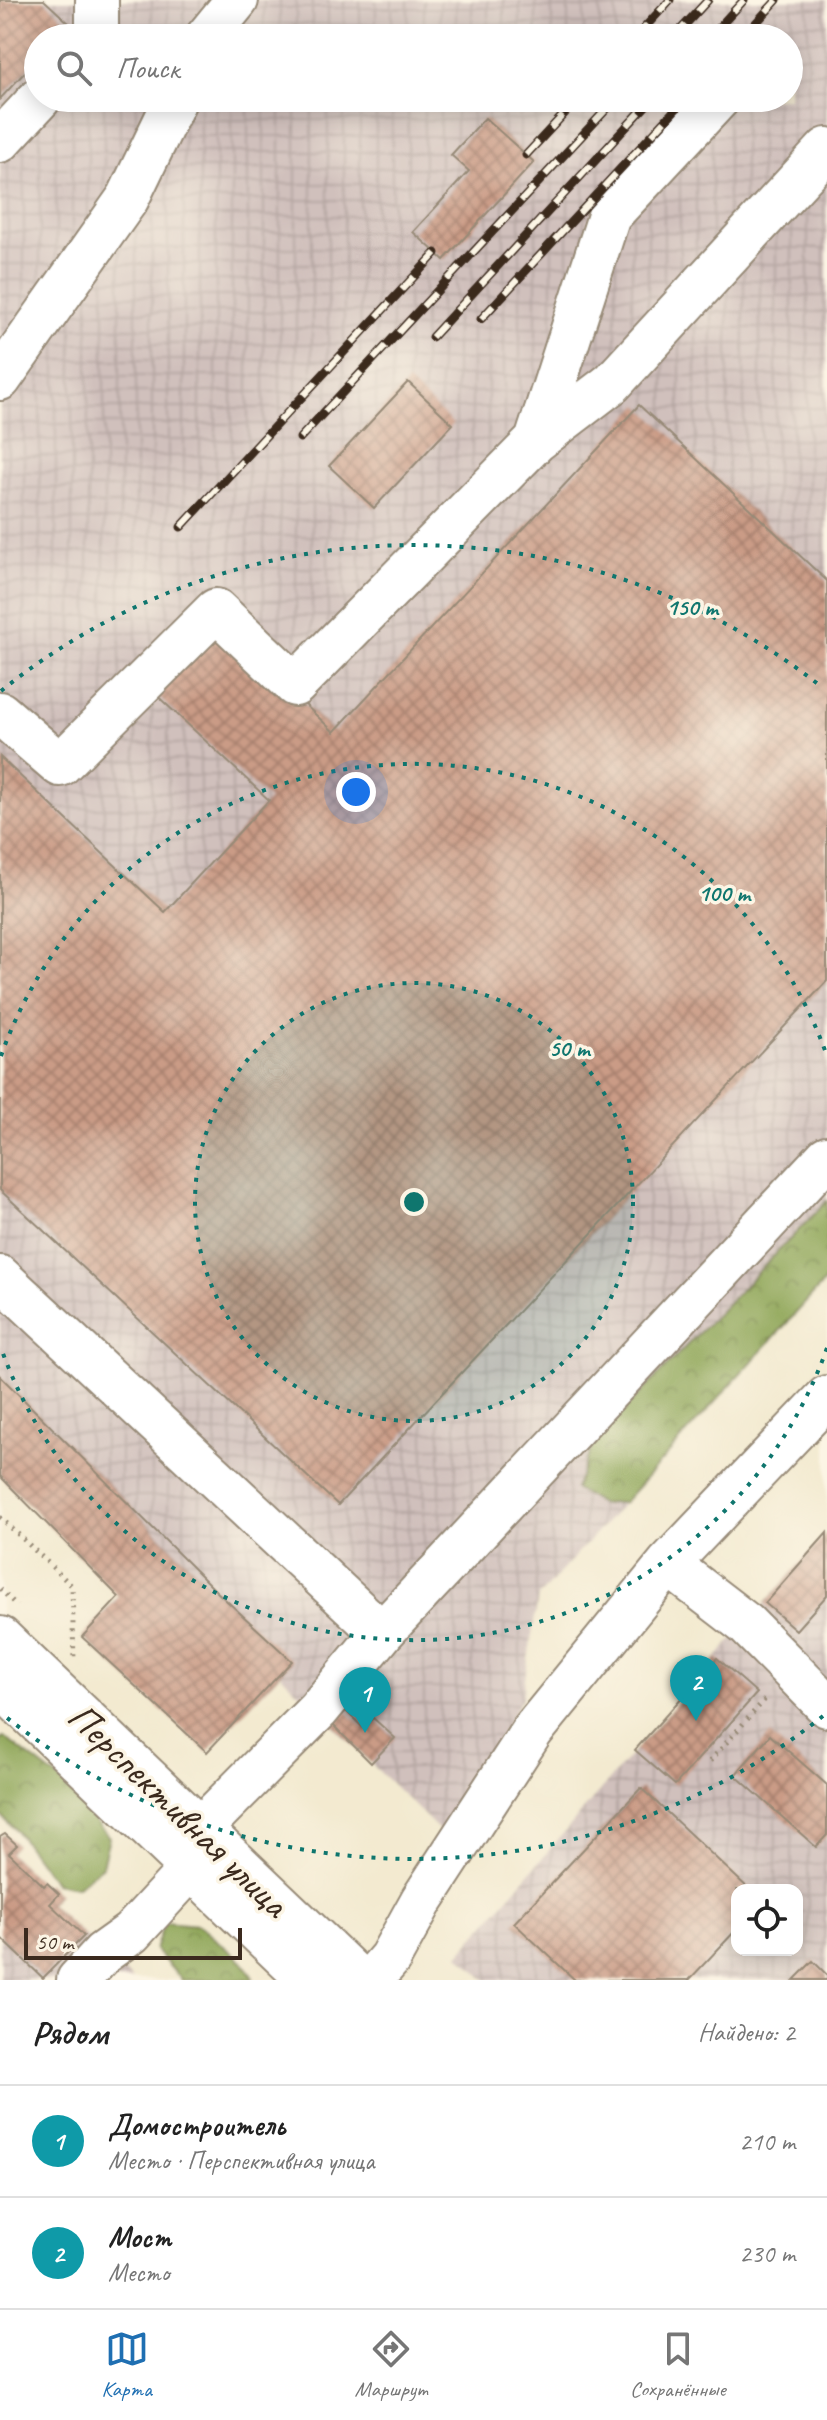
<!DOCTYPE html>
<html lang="ru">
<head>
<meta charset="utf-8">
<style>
	body { margin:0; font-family:Caveat,sans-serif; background:#f6f6f6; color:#222 }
	.controls { position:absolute; right:24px; bottom:24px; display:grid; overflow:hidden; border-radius:16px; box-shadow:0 4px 20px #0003 }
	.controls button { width:72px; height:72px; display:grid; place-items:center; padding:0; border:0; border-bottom:2px solid #e0e0e0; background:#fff; color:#222; font:40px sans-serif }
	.scale { position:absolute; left:24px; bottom:20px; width:218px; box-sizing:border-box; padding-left:8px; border:4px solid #3b2a1e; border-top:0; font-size:22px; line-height:28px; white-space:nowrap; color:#3b2a1e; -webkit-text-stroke:6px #fcf5e5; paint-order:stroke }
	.you { position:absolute; left:356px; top:792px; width:28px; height:28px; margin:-20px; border:6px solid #fff; border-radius:50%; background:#1a73e8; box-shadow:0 0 0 12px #1a73e833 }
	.badge { display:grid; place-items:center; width:52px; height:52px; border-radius:50%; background:#1f6fb2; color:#fff; font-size:26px; font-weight:700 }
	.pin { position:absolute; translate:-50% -66px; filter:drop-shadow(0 2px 4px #0008) }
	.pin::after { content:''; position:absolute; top:42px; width:28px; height:24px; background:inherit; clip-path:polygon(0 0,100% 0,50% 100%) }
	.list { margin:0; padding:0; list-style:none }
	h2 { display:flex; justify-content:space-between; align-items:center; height:104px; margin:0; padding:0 32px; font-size:34px }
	h2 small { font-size:26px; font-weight:400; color:#767676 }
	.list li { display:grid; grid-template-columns:52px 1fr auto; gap:24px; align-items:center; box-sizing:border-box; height:112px; padding:0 32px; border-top:2px solid #e0e0e0 }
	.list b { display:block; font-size:30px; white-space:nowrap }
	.list p { margin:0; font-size:26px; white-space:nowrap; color:#767676 }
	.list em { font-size:26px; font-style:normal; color:#767676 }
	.icon { flex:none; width:44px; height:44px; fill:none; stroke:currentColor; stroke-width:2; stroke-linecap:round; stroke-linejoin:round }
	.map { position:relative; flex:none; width:827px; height:1980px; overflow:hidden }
	.search { position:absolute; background:#fff; box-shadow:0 4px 20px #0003; left:24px; right:24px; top:24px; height:88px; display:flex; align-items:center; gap:20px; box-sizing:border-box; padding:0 28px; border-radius:44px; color:#767676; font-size:30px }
	.sheet { height:328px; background:#fff }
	nav { display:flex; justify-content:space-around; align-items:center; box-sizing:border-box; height:112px; border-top:2px solid #e0e0e0; background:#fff; font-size:22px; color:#767676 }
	nav a { display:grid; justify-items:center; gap:4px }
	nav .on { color:#1f6fb2 }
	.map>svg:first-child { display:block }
</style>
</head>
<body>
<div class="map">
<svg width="827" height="1980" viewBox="0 0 827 1980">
	<defs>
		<pattern id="industrial-grid" width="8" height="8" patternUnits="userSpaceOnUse" patternTransform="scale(2)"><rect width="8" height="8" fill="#d0c0bc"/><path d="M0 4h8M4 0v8" fill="none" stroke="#b4a5a1"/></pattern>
		<pattern id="forest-crowns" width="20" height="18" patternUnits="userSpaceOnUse" patternTransform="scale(2)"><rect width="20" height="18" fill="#8ca454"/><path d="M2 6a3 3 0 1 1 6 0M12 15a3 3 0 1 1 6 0" fill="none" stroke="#748645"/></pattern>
		<pattern id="building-cross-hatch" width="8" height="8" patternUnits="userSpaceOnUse" patternTransform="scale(2)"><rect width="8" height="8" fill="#ca9b86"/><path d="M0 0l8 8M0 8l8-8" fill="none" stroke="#a57f6d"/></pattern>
	</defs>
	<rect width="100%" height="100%" fill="#fcf5e5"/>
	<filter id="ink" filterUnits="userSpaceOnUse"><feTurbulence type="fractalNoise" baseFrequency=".0125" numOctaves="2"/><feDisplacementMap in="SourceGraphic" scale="16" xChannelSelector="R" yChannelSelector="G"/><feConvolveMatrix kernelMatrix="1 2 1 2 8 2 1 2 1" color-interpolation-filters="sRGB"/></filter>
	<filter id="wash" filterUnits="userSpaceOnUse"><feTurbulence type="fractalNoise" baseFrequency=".006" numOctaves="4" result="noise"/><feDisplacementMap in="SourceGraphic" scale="32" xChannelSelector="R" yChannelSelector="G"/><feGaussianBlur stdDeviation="1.8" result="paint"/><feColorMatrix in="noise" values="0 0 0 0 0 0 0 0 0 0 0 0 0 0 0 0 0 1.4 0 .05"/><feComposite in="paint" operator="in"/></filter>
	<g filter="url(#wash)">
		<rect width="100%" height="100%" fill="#f3ead0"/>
		<path fill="url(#industrial-grid)" fill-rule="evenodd" d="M0,0H827V1279L538,1597L522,1698L444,1835L280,1674L207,1752L82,1637L118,1596L0,1476ZM38,38H789V98H38Z
			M827,1533V1980H486L459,1955L635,1750ZM737,1890H797V1950H737Z
			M5,1834L17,1845L10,1853L44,1886L47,1883L59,1894L50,1904L133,1980H0V1837Z"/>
		<path fill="url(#forest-crowns)" stroke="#646739" stroke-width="2" d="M827,1201V1279L624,1502L602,1504L575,1489L595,1440Z
			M4,1737L61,1781L109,1837L102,1866L76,1887L55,1883L14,1828L0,1815V1741Z
			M164,1922L198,1925L242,1961L253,1978L251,1980H182L155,1950Z"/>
		<g id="blocks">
			<path fill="url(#building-cross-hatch)" d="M0,0H44L70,24L57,38H38V58L0,99Z
				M485,118L534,162L444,260L413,232L469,171L451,155Z
				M408,382L453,424L374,508L329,466Z
				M639,405L827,581V981L338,1505L0,1190V757L165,912L269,800L151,690L216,621L334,732Z
				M0,1376L216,1591L292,1661L207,1752L82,1637L119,1597L0,1476Z
				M827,1533V1595L796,1630L765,1603Z
				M717,1658L757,1693L675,1785L635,1750Z
				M344,1709L363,1728L373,1718L395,1738L371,1763L331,1723Z
				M770,1735L827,1785V1835L816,1847L735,1775Z
				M641,1788L750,1890H737V1929L689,1980H575L514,1923Z
				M5,1834L17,1845L9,1853L44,1886L47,1883L59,1894L50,1904L84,1936L43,1978L0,1937V1837Z
				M813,1961L827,1975V1980H794Z"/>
		</g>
	</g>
	<g filter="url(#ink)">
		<use href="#blocks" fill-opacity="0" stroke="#978a77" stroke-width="2"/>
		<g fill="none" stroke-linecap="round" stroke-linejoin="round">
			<g stroke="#978a77" stroke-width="46">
				<path id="minor" d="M97,38V0
					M206,38L237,0
					M0,141L40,98
					M0,379L128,198L176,98
					M536,441L609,216L719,98
					M0,713L60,765L216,610L295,685L536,441L612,383L827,149
					M0,1277L382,1633
					M668,1564L746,1624L827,1706
					M78,1980L103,1953L131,1933L192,1867L200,1829L318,1710L382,1633L827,1157
					M371,1980L390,1958L422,1900L532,1731L668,1564L827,1397"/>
			</g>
			<g stroke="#978a77" stroke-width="48">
				<path id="major" d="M0,1639L358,1980
					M0,1684L310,1980"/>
			</g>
			<path stroke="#978a77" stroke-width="5" stroke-dasharray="2 6" stroke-linecap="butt" d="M0,1517L72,1586L74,1662
				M0,1589L17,1606
				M710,1761L768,1696"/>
			<use href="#minor" stroke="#fff" stroke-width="42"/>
			<use href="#major" stroke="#fff" stroke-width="44"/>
			<g stroke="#3b2a1e" stroke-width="9">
				<path id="rail" d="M635,38L670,0
					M673,38L708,0
					M709,38L744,0
					M742,38L777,0
					M526,155L579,98
					M481,319L686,98
					M432,337L653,98
					M300,438L617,98
					M181,527L436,253"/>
			</g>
			<use href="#rail" stroke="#fcf5e5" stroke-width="6" stroke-dasharray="18" stroke-linecap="butt"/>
		</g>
	</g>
	<circle cx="414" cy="1202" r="219" fill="#0f766e" fill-opacity=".12"/>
	<g fill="none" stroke="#0f766e" stroke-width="4" stroke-dasharray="4 8">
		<circle cx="414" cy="1202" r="219"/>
		<path d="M827 1348A438 438 0 0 1 1 1348M1 1056A438 438 0 0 1 827 1056"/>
		<path d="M823 1716A657 657 0 0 1 1 1713M1 691A657 657 0 0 1 823 688"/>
	</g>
	<g text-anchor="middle" stroke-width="7" stroke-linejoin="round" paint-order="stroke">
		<g font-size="40" fill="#3b2a1e" stroke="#fcf5e5">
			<text transform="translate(179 1809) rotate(44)" y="14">Перспективная улица</text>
		</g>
	</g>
	<circle cx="414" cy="1202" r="12" fill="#0f766e" stroke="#fcf5e5" stroke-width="4"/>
	<g font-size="24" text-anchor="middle" font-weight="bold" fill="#0f766e" stroke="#fcf5e5" stroke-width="7" stroke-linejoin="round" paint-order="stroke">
		<text x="692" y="615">150 m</text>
		<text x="724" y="901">100 m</text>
		<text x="569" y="1056">50 m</text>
	</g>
</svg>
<div class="controls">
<button><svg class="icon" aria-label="locate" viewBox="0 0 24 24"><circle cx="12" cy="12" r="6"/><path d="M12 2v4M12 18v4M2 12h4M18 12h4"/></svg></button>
</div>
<div class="scale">50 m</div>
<div class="you"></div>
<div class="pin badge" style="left:365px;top:1733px;background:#0f9aa8">1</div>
<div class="pin badge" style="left:696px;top:1721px;background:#0f9aa8">2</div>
<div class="search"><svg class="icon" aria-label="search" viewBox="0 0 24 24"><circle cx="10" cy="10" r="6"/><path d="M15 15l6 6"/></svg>Поиск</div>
</div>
<section class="sheet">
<h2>Рядом<small>Найдено: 2</small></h2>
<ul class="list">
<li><span class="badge" style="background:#0f9aa8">1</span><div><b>Домостроитель</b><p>Место · Перспективная улица</p></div><em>210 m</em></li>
<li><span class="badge" style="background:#0f9aa8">2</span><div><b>Мост</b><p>Место</p></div><em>230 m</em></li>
</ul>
</section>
<nav>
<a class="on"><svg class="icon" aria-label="map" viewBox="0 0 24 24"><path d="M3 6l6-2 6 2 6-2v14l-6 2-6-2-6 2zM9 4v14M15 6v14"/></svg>Карта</a>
<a><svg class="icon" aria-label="directions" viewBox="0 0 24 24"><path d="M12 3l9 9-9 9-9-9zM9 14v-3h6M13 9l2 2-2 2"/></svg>Маршрут</a>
<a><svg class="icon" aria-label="saved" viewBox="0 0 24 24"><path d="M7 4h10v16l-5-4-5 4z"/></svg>Сохранённые</a>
</nav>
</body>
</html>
